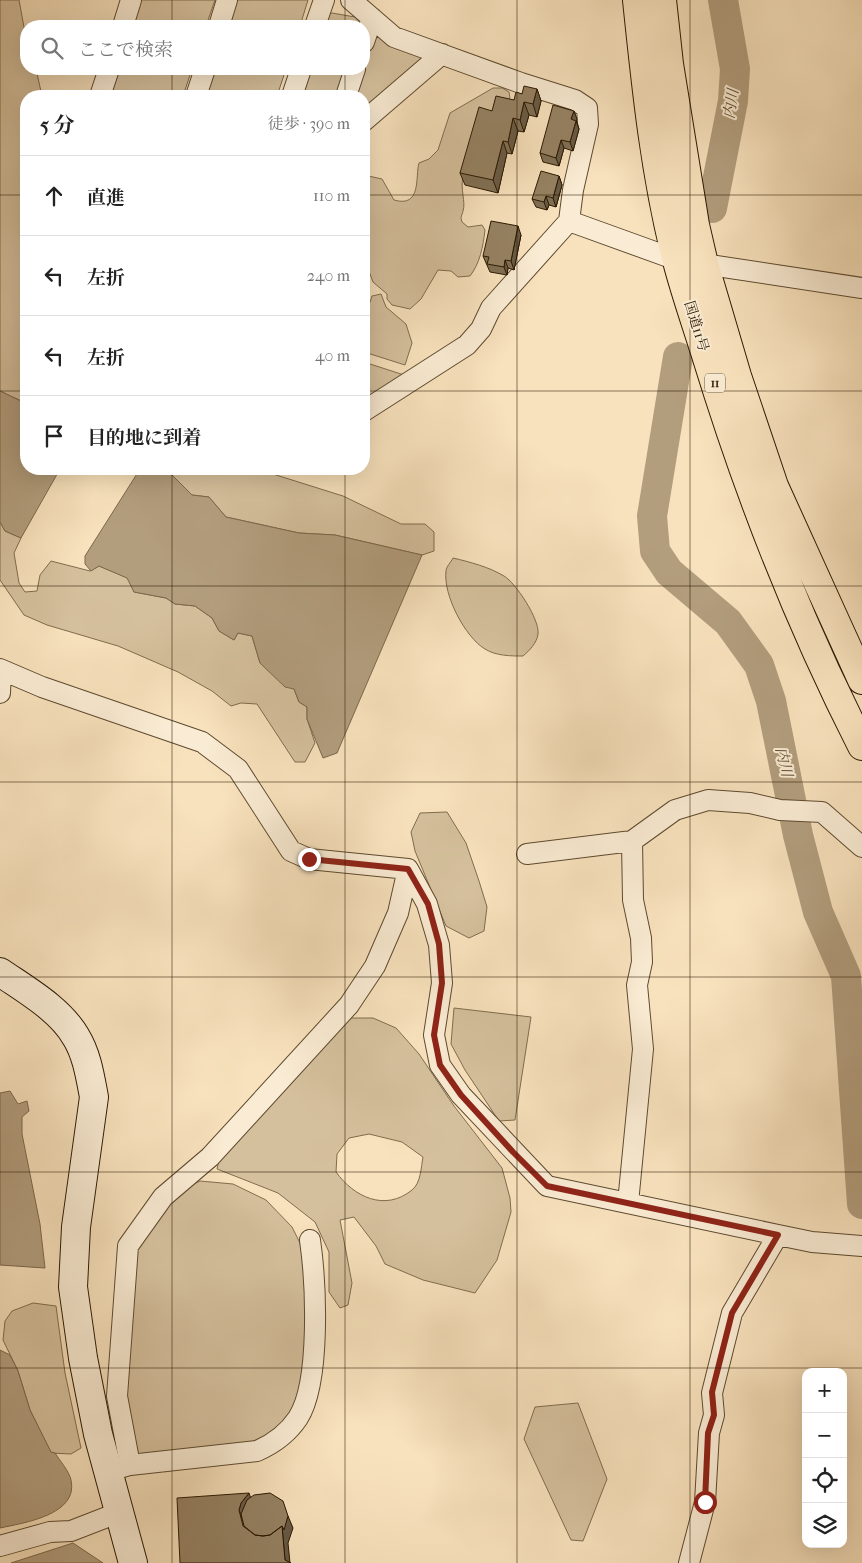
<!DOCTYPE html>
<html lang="ja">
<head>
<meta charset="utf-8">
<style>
	body { margin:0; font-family:"IM FELL French Canon","Noto Serif JP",serif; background:#f6f6f6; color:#222 }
	.controls { position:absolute; right:15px; bottom:15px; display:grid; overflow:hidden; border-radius:10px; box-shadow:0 5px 20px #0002 }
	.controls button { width:45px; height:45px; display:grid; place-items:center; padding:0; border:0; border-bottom:1px solid #e0e0e0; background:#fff; color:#222; font:25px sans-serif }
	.stop { position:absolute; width:15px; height:15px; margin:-11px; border:4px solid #8f2418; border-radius:50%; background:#fff }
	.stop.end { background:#8f2418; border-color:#fff; box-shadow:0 1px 5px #0008 }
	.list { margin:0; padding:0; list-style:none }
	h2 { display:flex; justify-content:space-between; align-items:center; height:65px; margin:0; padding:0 20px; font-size:21px }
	h2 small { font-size:16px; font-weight:400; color:#767676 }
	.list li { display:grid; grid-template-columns:32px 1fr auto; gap:15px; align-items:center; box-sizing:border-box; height:80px; padding:0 20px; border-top:1px solid #e0e0e0 }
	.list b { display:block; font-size:19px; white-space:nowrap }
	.list em { font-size:16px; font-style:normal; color:#767676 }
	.icon { flex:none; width:28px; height:28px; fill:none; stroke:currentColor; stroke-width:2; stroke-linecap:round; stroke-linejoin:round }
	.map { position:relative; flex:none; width:862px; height:1563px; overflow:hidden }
	.search { position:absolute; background:#fff; box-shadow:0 5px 20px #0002; left:20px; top:20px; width:350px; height:55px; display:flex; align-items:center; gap:12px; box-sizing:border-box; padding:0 18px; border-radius:20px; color:#767676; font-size:19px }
	.panel { position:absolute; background:#fff; box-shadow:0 5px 20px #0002; left:20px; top:90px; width:350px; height:385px; border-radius:20px }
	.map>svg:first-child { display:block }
</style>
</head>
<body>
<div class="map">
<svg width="862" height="1563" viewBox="0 0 862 1563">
	<rect width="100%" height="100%" fill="#f8e2bd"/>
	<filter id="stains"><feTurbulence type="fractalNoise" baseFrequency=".004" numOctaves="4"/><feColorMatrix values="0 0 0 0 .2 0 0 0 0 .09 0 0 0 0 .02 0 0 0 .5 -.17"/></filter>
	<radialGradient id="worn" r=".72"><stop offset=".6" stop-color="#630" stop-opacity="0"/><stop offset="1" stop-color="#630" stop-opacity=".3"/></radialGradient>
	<path fill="#d5c09d" stroke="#806c4e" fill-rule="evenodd" d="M0,0H19L26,38V69H36L42,96H26V401H21L0,391Z
		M138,0H215L206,26H129Z
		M235,0H308L300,26H226Z
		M332,13L355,17L363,26H321L327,14Z
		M372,28L424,54L415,67L364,112V96H349L364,69V53Z
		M116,69H192L183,96H107Z
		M212,69H286L277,96H204Z
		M307,69H350L341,96H298Z
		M493,88H502L509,92L510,98L463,177C460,189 466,202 463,211C462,216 460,216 462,222L468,227L482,225L485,230C483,247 480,263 470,276L458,277L451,271L438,270L421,299L410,309L392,305L387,299V294L373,282L364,258V175L382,179L394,200C422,208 415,177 419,163L429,159L438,150L450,113Z
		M381,294L386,307L406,324L412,343L405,365L364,352V320L372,296Z
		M364,362L404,375L364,404Z
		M152,469H257L343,496L401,524H425L434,532V551L422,555L335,535L299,533L226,517L209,497L192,495L172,475Z
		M0,522L5,531L21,538L14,553L19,583L25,592L37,591L40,575L51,561L90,571L99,566L128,578L134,592L166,598L175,604L195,606L212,618L219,631L234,640L238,633L252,636L260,663L294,689L299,702L307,707V719L315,743L305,762H295L257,704L241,703L231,706L212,691L178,672L118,646L47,625L24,615L0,580Z
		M453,558C470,562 489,567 504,576C516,583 540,620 538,634C537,643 529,651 523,656C511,656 496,656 485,649C465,637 443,595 446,571C446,567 451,562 453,558Z
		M447,812L466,843L479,881L487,907L484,931L469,938L446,926L415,851L411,832L420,813Z
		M454,1008L531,1017L515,1120L499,1121L465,1070L451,1044Z
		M348,1018H373L396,1028L419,1054L454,1106L502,1168L510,1198L511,1212L497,1260L475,1293L423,1280L385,1264L376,1246L354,1217L340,1220L352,1283L348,1305L340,1308L329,1292V1252L315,1222L278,1193L217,1169L220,1155ZM369,1134L402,1142L423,1157C421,1167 421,1183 412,1190C385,1212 354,1197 336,1172L337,1154L349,1138Z
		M200,1181L233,1184L266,1200L292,1227L300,1243L305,1267L306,1314L302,1393L293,1415L259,1445L136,1460L125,1391L133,1246L183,1189Z
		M33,1303L56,1306L65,1373L81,1448L71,1454L51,1453L30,1410L18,1371L3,1340L5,1321L12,1311Z
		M578,1403L607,1479L583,1541L571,1540L524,1439L535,1407Z"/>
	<path fill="#b29d7d" stroke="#7c684b" d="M0,391L21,401H26V469H60L21,538L5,531L0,522Z
		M140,469H152L172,475L192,495L209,497L226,517L299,533L335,535L422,555L337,753L323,758L307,719V707L299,702L294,689L285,687L260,663L252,636L238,633L234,640L219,631L212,618L195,606L175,604L166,598L134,592L127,578L99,566L91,571L85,564V556Z
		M10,1091L18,1104L27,1101L29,1111L22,1117V1134L40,1224L45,1268L0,1265V1093Z
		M0,1350L10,1355L18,1371L30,1410L51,1452L55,1453C60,1461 69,1471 71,1480C79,1515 23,1523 0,1528Z
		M73,1543L103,1563H11Z"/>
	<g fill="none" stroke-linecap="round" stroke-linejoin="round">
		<path stroke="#b29d7d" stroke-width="30" d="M712,208L733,101L735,69L723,0
			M678,357L652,516L655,551L669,572L728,622L759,665L771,701L798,835L818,912L846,976L862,1204"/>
		<g stroke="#5e4a2f" stroke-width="22">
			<path id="street" d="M351,0L394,37L521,83L575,100L587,108L588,124L573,190L569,221L491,308L481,329L467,345L364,411
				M123,26L131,0
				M219,26L227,0
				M315,26L324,0
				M364,42L372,18
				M100,96L109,69
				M196,96L205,69
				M292,96L301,69
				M346,96L355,69
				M364,121L442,54
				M569,221L677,260L862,288
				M0,669L42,687L202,742L238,769L291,851L309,859L408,869
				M0,693L1,670
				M527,854L632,841L675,810L708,800L750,803L780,810L822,812L862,847
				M408,869L427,904L439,945L442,983L434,1035L440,1065L461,1095L547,1186L778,1235L812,1242L862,1246
				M628,1203L643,1049L637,985L642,962L641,938L633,900L632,841
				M130,1465L257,1451C273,1444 288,1433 298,1418C321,1382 316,1282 310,1240
				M109,1471L130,1465L117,1396L128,1246L163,1197L210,1157L349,1005L375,966L398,913L408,869
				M0,1546L50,1532L71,1531L120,1512
				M689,1563L705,1502L709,1433L714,1415L712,1393L732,1313L778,1235"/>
		</g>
		<g stroke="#2a1800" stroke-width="30">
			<path id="secondary" d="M0,972C26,990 60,1009 76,1037C87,1055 90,1076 94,1097L76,1227L73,1287L83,1358L98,1434L133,1563"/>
		</g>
		<g stroke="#2a1800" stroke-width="30">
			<path id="highway" d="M637,0C646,87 655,176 677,261C685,292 696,323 706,355C747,489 798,621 862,746
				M662,0L669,64L695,225L704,264L737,376L774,486L862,680"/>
		</g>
		<use href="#street" stroke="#faecd4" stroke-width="20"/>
		<use href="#secondary" stroke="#faecd4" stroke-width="28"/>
		<use href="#highway" stroke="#f8e2bd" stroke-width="28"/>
	</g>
	<path fill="#806f54" stroke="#2a1800" d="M537,89L541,101L537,117L529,115L524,132L518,131L512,154L507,153L498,193L465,185L460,173L492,111L514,100L522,94Z
		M574,111L579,129L573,151L564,148L559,166L543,162L540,153Z
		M559,176L562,185L556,207L549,205L547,210L536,207L532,199Z
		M521,235L514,270L508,268L507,275L490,272L483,256Z"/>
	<path fill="#685a45" stroke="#2a1800" d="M537,89L541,101L537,117L533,104Z
		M524,102L529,115L524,132L520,120Z
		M574,111L577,119L574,127L571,119Z
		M513,118L518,131L512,154L508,142Z
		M576,121L579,129L573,151L570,142Z
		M561,140L564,148L559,166L556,158Z
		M503,141L507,153L498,193L493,180Z
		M559,176L562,185L556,207L553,198Z
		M546,196L549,205L547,210L544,202Z
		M518,226L521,235L514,270L511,261Z
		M505,260L508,268L507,275L504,267Z
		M249,1493L255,1510L246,1531L239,1510L241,1503Z
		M288,1516L293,1528L288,1543L290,1563L285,1560L282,1526Z"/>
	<path fill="#958162" stroke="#2a1800" d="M524,86L537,89L533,104L524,102L520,120L513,118L508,142L503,141L493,180L460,173L479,107L492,111L496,96L514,100L516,92L522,94Z
		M553,105L574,111L571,119L576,121L570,142L561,140L556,158L540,153Z
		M541,171L559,176L553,198L546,196L544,202L532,199Z
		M491,221L518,226L511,261L505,260L504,267L487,264L489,257L483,256Z
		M249,1493L241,1503L239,1510L243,1526L255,1535L263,1536L270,1535L282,1526L285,1560L291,1563H180L177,1498Z
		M270,1493L283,1501L288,1516L284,1530L282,1526L270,1535L263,1536L255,1535L244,1526L241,1514L247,1500L254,1495Z"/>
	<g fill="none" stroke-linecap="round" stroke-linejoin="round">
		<path stroke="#8f2418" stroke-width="6" d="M309,859L408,869L428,904L439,944L442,983L434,1035L440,1065L461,1095L513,1152L547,1186L778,1235L732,1313L712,1392L714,1415L708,1433L705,1502"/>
	</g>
	<path fill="none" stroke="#2a1800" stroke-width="1" stroke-opacity="0.55" d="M172,0V26M345,0V26M517,0V1563M690,0V1563M172,69V96M345,69V96M0,195H26M364,195H862M0,391H26M364,391H862M172,469V1563M345,469V1563M0,586H862M0,782H862M0,977H862M0,1172H862M0,1368H862"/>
	<g text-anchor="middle" stroke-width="4" stroke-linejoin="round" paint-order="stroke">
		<rect fill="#faecd4" stroke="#685840" stroke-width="1" x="705" y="373.5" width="20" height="19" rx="4"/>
		<g font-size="12" font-weight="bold" fill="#2a1800">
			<text x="715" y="387">11</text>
		</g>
		<g font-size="14" fill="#2a1800" stroke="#faecd4">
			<text transform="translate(697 326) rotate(73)" y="5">国道11号</text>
		</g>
		<g font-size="15" font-style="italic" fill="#604d32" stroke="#faecd4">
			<text transform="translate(731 104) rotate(-82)" y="5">内川</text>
			<text transform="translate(784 762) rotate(77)" y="5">内川</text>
		</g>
	</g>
	<rect width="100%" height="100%" filter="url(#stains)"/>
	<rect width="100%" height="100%" fill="url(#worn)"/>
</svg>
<div class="controls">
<button>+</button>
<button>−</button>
<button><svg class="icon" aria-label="locate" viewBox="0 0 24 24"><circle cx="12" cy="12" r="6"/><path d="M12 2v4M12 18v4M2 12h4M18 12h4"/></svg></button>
<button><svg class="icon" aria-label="layers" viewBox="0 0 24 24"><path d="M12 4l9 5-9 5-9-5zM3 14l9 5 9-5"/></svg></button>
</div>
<div class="stop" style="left:705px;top:1502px"></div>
<div class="stop end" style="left:309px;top:859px"></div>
<div class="search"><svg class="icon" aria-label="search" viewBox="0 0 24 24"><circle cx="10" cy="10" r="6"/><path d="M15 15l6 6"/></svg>ここで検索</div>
<section class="panel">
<h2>5 分<small>徒歩 · 390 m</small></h2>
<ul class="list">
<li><svg class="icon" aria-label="ahead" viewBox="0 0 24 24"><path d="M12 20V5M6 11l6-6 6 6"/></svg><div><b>直進</b></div><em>110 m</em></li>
<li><svg class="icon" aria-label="left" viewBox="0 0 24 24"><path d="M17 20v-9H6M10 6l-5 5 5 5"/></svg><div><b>左折</b></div><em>240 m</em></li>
<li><svg class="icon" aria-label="left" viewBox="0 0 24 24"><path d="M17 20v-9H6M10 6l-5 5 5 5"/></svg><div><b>左折</b></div><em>40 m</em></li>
<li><svg class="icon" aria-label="arrive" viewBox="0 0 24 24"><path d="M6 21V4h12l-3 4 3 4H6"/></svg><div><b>目的地に到着</b></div></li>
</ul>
</section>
</div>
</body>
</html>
